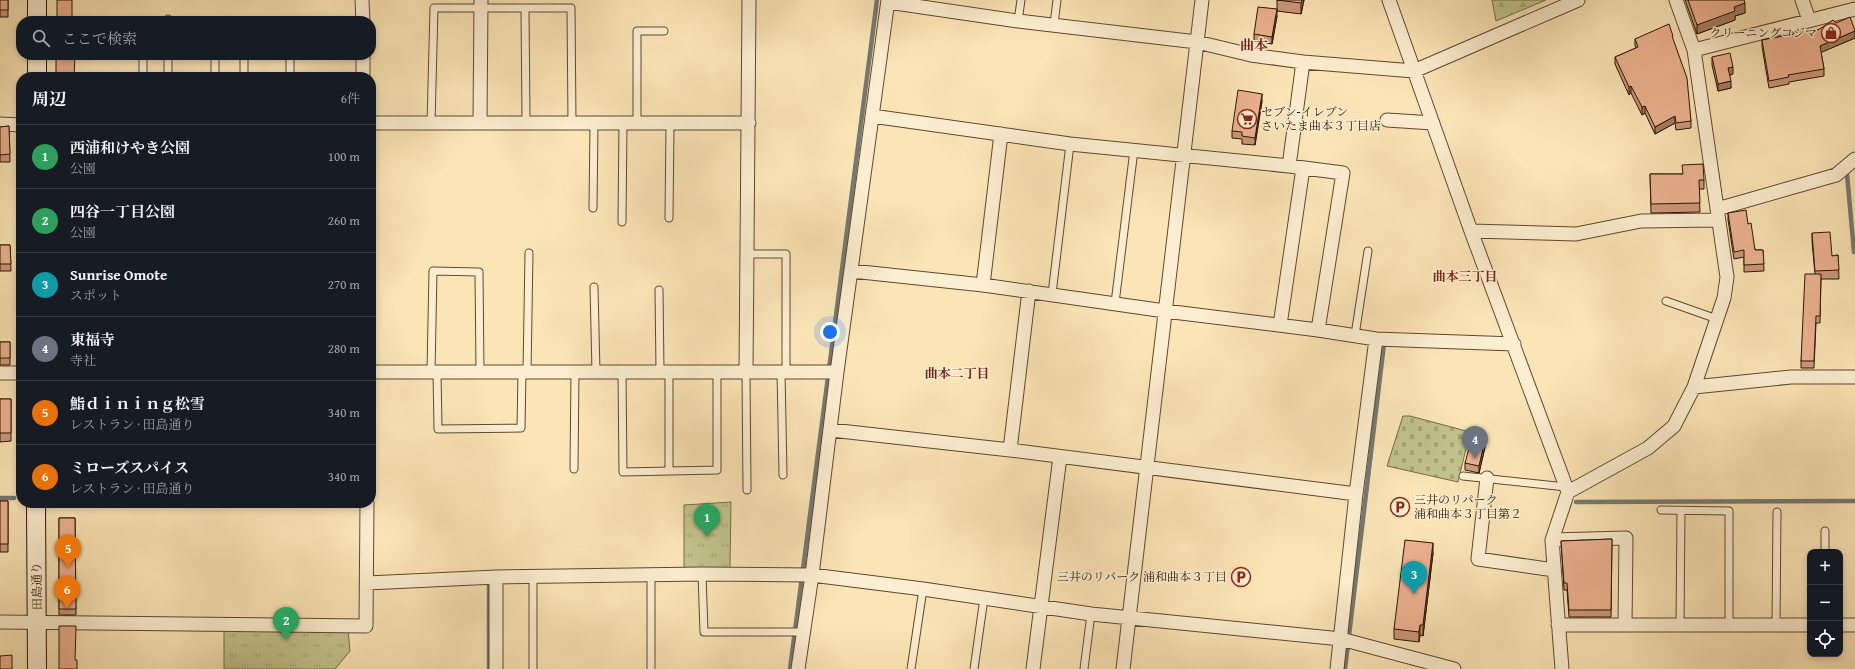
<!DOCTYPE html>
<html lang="ja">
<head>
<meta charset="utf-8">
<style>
	body { margin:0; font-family:"Gentium Book Plus","Noto Serif JP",serif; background:#20242c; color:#f1f3f6 }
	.controls { position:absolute; right:12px; bottom:12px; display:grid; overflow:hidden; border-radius:8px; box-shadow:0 2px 6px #0003 }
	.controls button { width:36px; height:36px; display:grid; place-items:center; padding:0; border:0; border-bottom:1px solid #363941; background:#171b24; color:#f1f3f6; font:20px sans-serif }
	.you { position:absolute; left:830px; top:332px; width:14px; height:14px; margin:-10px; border:3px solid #fff; border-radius:50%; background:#1a73e8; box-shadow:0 0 0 6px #1a73e833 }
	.badge { display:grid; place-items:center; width:26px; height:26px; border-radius:50%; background:#7c3aed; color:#fff; font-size:13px; font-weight:700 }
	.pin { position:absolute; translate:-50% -33px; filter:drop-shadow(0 1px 2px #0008) }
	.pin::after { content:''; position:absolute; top:21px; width:14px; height:12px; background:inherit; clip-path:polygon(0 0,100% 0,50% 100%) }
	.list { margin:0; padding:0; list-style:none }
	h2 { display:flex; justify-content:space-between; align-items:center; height:52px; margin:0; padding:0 16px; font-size:17px }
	h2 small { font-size:13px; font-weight:400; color:#9ea1a6 }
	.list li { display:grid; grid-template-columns:26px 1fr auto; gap:12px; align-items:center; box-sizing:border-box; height:64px; padding:0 16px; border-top:1px solid #363941 }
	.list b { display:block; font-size:15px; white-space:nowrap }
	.list p { margin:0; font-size:13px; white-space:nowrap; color:#9ea1a6 }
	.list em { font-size:13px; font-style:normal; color:#9ea1a6 }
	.icon { flex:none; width:22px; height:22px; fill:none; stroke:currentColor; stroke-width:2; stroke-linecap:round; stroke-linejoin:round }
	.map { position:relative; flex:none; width:1855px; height:669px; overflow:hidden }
	.search { position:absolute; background:#171b24; box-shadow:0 2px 6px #0003; left:16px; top:16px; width:360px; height:44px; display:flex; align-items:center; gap:10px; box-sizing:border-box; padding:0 14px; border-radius:16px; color:#9ea1a6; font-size:15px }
	.panel { position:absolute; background:#171b24; box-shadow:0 2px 6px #0003; left:16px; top:72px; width:360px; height:436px; border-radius:16px }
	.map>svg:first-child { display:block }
</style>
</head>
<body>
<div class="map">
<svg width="1855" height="669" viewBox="0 0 1855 669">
	<defs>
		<pattern id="forest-firs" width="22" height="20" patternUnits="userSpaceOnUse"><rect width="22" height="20" fill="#c2c38c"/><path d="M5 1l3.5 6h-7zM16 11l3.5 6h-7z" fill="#a7a777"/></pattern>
		<pattern id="cemetery-stones" width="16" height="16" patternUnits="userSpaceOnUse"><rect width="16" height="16" fill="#c2c38c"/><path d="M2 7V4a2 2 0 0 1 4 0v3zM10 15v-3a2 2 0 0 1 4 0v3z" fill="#a7a777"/></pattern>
		<pattern id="park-tufts" width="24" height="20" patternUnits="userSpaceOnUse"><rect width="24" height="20" fill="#c2c38c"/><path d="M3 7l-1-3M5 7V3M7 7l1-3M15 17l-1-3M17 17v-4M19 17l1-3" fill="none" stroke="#a7a777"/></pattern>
	</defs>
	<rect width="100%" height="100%" fill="#fbe5b6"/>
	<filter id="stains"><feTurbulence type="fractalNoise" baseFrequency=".005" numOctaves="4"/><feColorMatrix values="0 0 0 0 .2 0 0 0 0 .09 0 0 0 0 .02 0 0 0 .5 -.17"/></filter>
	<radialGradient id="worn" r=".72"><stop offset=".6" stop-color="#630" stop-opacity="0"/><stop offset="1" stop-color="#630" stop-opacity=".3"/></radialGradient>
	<path fill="url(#forest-firs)" stroke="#766c48" d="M1492,0H1546L1496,21Z"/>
	<path fill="url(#cemetery-stones)" stroke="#766c48" d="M1403,416H1410L1470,432L1458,482L1387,466Z"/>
	<path fill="url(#park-tufts)" stroke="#766c48" d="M731,502L730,568L684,569V505Z
		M348,629L350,651L335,669H224V630Z"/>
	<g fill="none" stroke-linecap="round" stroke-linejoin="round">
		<path stroke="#747972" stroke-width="4.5" d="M1847,174L1854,252H1855
			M0,498H14
			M1576,502L1855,501
			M489,581V669
			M790,669L877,0
			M1345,669L1384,344"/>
		<g stroke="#5f4831" stroke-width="9">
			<path id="lane" d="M525,8L526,123
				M168,21V19
				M1018,21L1021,0
				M1054,24L1057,0
				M290,55V77
				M143,77V55
				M168,77V55
				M215,77V57
				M244,77V55
				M431,123L434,8H571L572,123
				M637,123V31H664
				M593,208L594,123
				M669,218L670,123
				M622,222L623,123
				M747,254H786V371
				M594,287L596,372
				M659,290L660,372
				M1052,294L1070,144
				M1666,301L1717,319
				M1115,303L1134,150
				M1355,335L1368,251
				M781,371L783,475
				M431,372L433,271L479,272L480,372
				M437,372L438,429L521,428L522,372
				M527,372L529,253
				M622,372L623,472L717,470V371
				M669,372V471
				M746,372L747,490
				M574,469L575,372
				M1463,476L1566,487
				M1661,510L1729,511V625
				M1825,531V552
				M702,574L704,632H803
				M1680,625L1681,511
				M1776,625L1777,512
				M651,667V574
				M533,669V576
				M911,669L923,589
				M974,669L984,598
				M1084,669L1091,614"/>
		</g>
		<g stroke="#5f4831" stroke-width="15">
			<path id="street" d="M362,0L363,21
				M1389,0L1471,231L1568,492
				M1802,0L1809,20
				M888,2L1018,21L1197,42L1251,55L1303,62L1414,71L1578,0
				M1694,50L1855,9
				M363,55V77
				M872,116L1070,144L1289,166L1343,173L1318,330
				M1387,120L1433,123
				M371,123H749
				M480,123L481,0
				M0,124L21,125
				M1289,166L1303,62
				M1717,209L1836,175L1855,159
				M1471,231L1576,234L1641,221L1718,220
				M852,271L983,285L1165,311L1318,330L1376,339L1514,344
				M983,285L1001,134
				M1280,325L1303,168
				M371,372H837
				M746,372L749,0
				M0,373H21
				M1694,387L1791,377H1855
				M831,430L1010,450L1356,494
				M1010,450L1029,291
				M1487,478L1478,559L1554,570
				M1552,540L1626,538L1625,625
				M496,577V669
				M367,583L496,577L702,574L812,575L923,589L1091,614L1341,639L1454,669
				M0,622L366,626L367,503
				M1558,625H1810
				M1840,625H1855
				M798,669L812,575L837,372L888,0
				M1033,669L1060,457
				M1123,669L1202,0
				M1337,669L1356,494L1376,339
				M1562,669L1552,540L1568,492L1648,448L1674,426L1694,387L1724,298L1727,277L1694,50L1676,0"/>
		</g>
		<g stroke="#2b1405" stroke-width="20">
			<path id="secondary" d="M37,0V21
				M37,55V77
				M36,503L37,669"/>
		</g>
		<use href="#lane" stroke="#fceed0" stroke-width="7"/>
		<use href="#street" stroke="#fceed0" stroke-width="13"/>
		<use href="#secondary" stroke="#fceed0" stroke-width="18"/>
	</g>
	<path fill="#cc997c" stroke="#2b1405" d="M0,0H8V17H0Z
		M1277,0H1304L1301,14L1277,11Z
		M1685,0H1744L1745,13L1735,16V20L1697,34Z
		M1277,16L1272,44L1254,41V34Z
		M1836,23L1855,31V38L1821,52L1824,69V76L1789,82V84L1769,88L1762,47V40L1818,30Z
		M1635,39L1673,41L1691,121V128L1676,130L1675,123L1655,134L1645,113L1642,115L1631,93L1629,95L1615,64V57L1636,48L1635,46Z
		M1712,57L1733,74L1729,75L1731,88L1718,91L1712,65Z
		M1262,101L1255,145L1242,144V139L1232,138V131Z
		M9,126L10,162H0V127Z
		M1650,174H1682L1704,180V189H1699L1700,212L1651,213Z
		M1728,213L1748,224L1755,250H1763L1764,271L1744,272V257L1734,259L1728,220Z
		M1812,233L1832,256L1838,255L1839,279H1821L1820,323H1816L1814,368H1801V361L1815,274L1812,242Z
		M0,245H10L11,271H0Z
		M0,342H10V365H0Z
		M0,399H11V441L0,442Z
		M1485,447L1479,473L1465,470V463Z
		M0,501H8V552H0Z
		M59,518H75L76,615H59Z
		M1612,539L1611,617H1569L1567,590H1564L1561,541Z
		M1433,553L1423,636L1420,635L1419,642L1394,639V629Z"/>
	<path fill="#a67d65" stroke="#2b1405" d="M1302,0H1304L1301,14V3Z
		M1745,3V13L1735,16V20L1697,34V25L1734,7Z
		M1277,9V16L1272,44V37Z
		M1855,31V38L1820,53V46Z
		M1733,67V74L1728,76V68Z
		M1731,81V88L1718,91V84Z
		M1631,86V93L1629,95V87Z
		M1262,94V101L1255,145V138Z
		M1645,106V113L1642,115V107Z
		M1675,116V123L1655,134V127Z
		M1485,440V447L1479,473V466Z
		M1433,543V553L1423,636V625Z
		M1420,625V635L1419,642V632Z"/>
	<path fill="#edb290" stroke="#2b1405" d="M0,0H8V10H0Z
		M57,0H72V21H57Z
		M1277,0H1302L1301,3Z
		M1688,0H1744L1745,3L1734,7L1735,11L1697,25Z
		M1258,7L1277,9L1272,37L1254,34Z
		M1850,17L1855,31L1820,46L1824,69L1788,75L1789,77L1769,81L1762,40L1794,34V32L1818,30L1833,20L1836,23Z
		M1669,24L1673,36H1672L1687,78L1691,121L1676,123L1675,116L1655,127L1645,106L1642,107L1631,86L1629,87L1615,57L1638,47L1635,39Z
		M1730,53L1733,67L1728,68L1731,81L1718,84L1712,57Z
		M56,55H75L74,77H56Z
		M1238,90L1262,94L1255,138L1242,136V132L1232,131Z
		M9,126L10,154L0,155V127Z
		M1703,164L1704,180H1699L1700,203L1651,204L1650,174H1683L1682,165Z
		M1746,210L1748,224L1751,223L1755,250H1763L1764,264L1744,265V250L1734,252L1728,213Z
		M1830,232L1832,256L1838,255L1839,270L1815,271L1812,233Z
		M0,245H10L11,264H0Z
		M1805,274H1821L1820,316H1816L1814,361H1801Z
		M0,342H10V358H0Z
		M0,399H11V433H0Z
		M1472,437L1485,440L1479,466L1465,463Z
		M0,501H8V544H0Z
		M59,518H75L76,609H59Z
		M1612,539L1611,610H1569L1567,583H1564L1561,541Z
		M1405,540L1433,543L1423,625H1420L1419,632L1394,629Z
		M59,626H76L75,660H77V669H59Z
		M12,655V669H0V656Z"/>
	<defs>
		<g id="shop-ring" transform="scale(1)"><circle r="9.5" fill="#fceed0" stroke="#8f2418" stroke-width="1.5"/><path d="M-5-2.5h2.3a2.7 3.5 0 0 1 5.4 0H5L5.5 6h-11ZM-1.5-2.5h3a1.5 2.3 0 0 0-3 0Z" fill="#8f2418"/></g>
		<g id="supermarket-ring" transform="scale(1)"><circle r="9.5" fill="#fceed0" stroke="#8f2418" stroke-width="1.5"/><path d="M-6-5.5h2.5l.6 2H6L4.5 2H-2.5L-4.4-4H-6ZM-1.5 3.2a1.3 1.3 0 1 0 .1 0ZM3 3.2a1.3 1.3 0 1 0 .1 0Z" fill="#8f2418"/></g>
		<g id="parking-ring" transform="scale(1)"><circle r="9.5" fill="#fceed0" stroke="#8f2418" stroke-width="1.5"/><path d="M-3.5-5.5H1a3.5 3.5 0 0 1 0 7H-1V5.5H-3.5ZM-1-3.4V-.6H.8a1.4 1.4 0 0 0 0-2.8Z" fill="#8f2418"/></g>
	</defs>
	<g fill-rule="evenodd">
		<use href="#shop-ring" x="1831" y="33"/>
		<use href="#supermarket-ring" x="1247" y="119"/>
		<use href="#parking-ring" x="1400" y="507"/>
		<use href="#parking-ring" x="1241" y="577"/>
	</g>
	<g text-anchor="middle" stroke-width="3" stroke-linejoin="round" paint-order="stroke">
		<g font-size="12" fill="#2b1405" stroke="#fceed0" text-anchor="end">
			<text x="1817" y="37">クリーニングコジマ</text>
			<text x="1261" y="116" text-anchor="start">セブン-イレブン<tspan x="1261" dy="14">さいたま曲本３丁目店</tspan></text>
			<text x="1414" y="504" text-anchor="start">三井のリパーク<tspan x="1414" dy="14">浦和曲本３丁目第２</tspan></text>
			<text x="1227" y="581">三井のリパーク 浦和曲本３丁目</text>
		</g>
		<g font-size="12" fill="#2b1405" stroke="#fceed0">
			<text transform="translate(37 586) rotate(-91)" y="4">田島通り</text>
		</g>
		<g font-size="13" font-weight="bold" fill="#7a1f14" stroke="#fceed0">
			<text x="1465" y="281">曲本三丁目</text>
			<text x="957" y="378">曲本二丁目</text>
		</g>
		<g font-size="14" font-weight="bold" fill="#7a1f14" stroke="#fceed0">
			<text x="1254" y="50">曲本</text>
		</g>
	</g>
	<rect width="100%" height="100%" filter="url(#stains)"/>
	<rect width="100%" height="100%" fill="url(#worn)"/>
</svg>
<div class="controls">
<button>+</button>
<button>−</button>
<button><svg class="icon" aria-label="locate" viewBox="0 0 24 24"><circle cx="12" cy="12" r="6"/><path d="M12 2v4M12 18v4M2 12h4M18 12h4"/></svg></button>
</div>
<div class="you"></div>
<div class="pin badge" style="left:707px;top:537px;background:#2e9e5b">1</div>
<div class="pin badge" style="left:286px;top:640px;background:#2e9e5b">2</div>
<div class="pin badge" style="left:1414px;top:594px;background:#0f9aa8">3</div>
<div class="pin badge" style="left:1475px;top:459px;background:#6b7280">4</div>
<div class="pin badge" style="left:68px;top:568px;background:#e8710a">5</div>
<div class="pin badge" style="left:67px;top:609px;background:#e8710a">6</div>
<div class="search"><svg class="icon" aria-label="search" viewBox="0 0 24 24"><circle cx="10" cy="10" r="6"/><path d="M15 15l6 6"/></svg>ここで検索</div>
<section class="panel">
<h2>周辺<small>6件</small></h2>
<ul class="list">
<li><span class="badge" style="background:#2e9e5b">1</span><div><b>西浦和けやき公園</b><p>公園</p></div><em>100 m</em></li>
<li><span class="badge" style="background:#2e9e5b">2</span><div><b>四谷一丁目公園</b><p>公園</p></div><em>260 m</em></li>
<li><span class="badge" style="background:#0f9aa8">3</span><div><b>Sunrise Omote</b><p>スポット</p></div><em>270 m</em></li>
<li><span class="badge" style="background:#6b7280">4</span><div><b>東福寺</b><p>寺社</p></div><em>280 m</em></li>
<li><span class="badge" style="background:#e8710a">5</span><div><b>鮨ｄｉｎｉｎｇ松雪</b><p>レストラン · 田島通り</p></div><em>340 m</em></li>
<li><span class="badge" style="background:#e8710a">6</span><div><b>ミローズスパイス</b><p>レストラン · 田島通り</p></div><em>340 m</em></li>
</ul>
</section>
</div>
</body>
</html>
